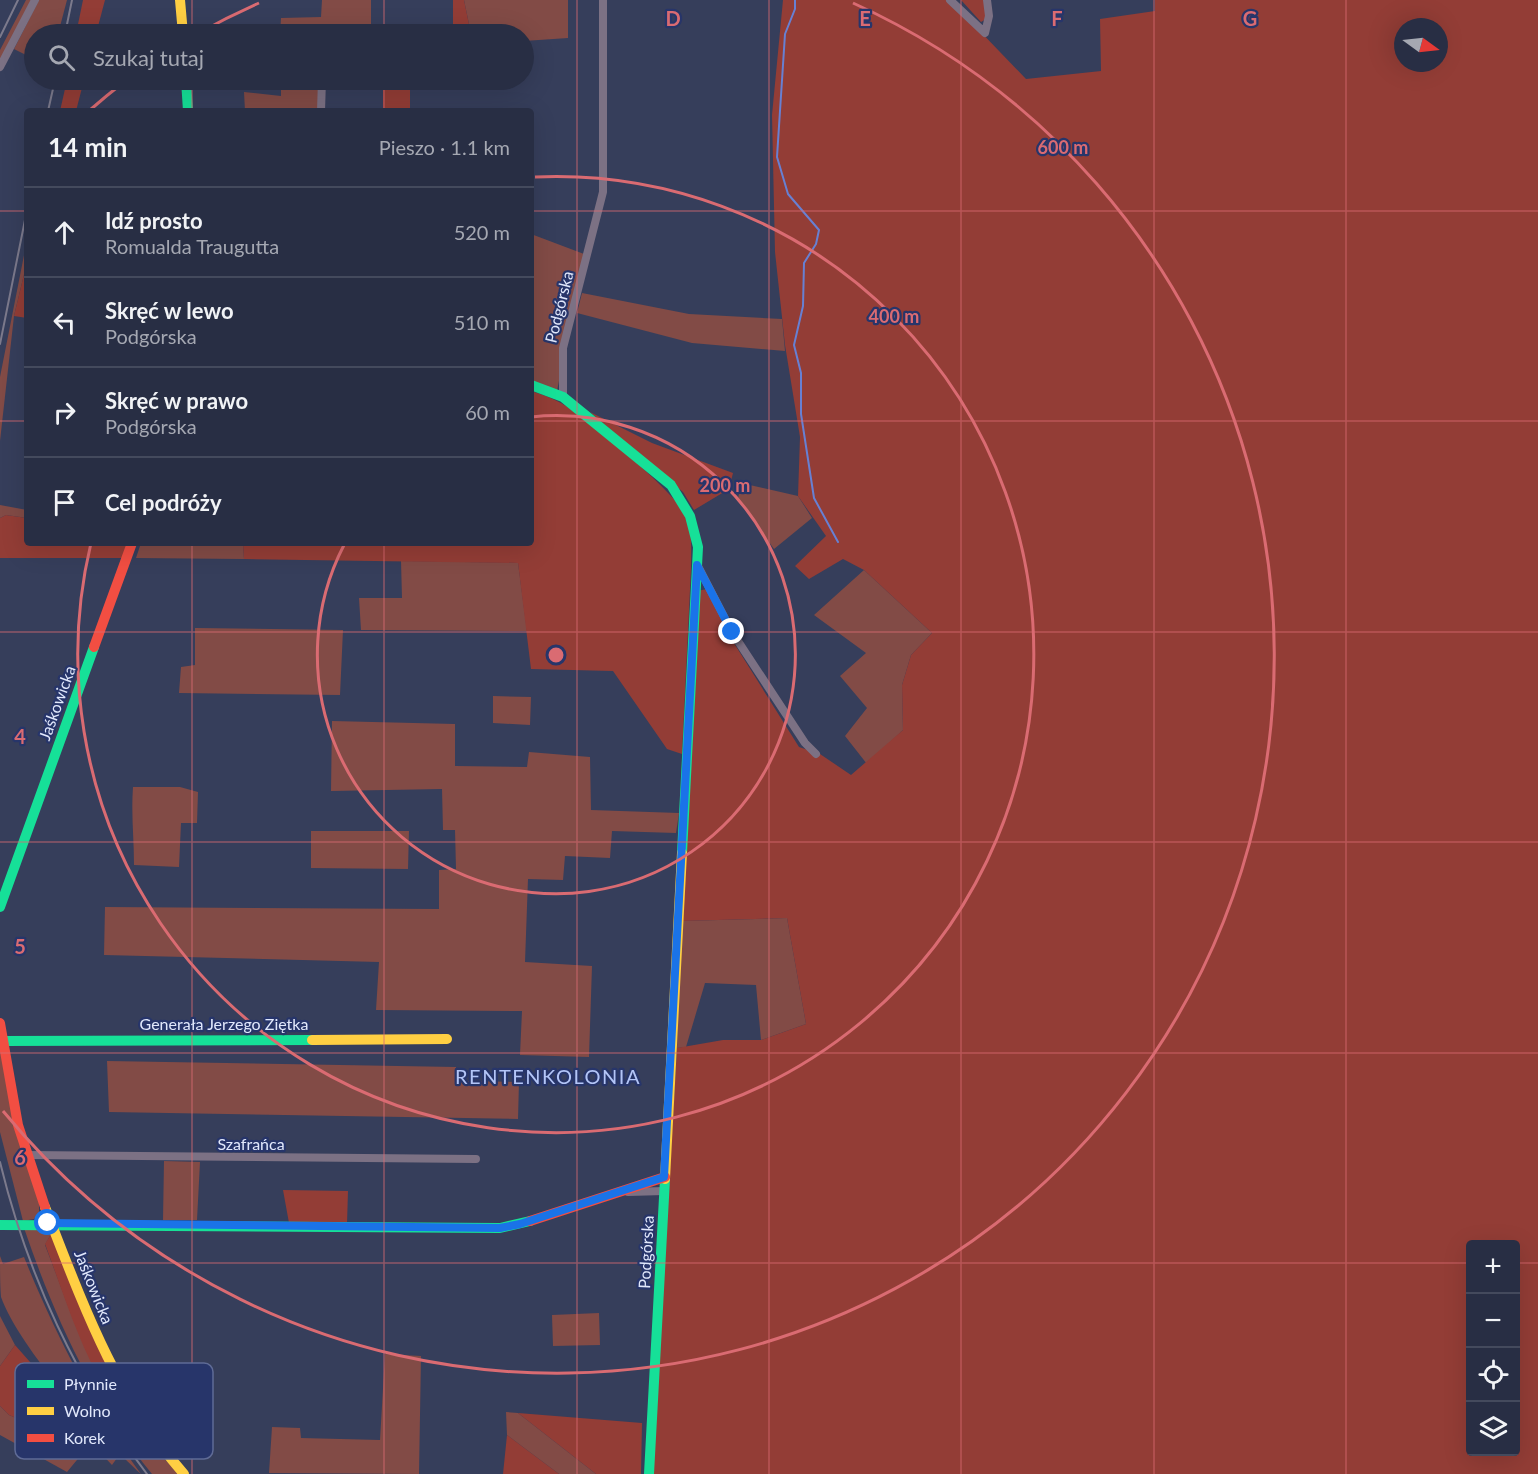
<!DOCTYPE html>
<html lang="pl">
<head>
<meta charset="utf-8">
<style>
	body { margin:0; font-family:Lato,sans-serif; background:#343a4f; color:#f1f3f6 }
	.controls { position:absolute; right:18px; bottom:18px; display:grid; overflow:hidden; border-radius:6px; box-shadow:0 6px 24px #0002 }
	.controls button { width:54px; height:54px; display:grid; place-items:center; padding:0; border:0; border-bottom:2px solid #444a5d; background:#282e44; color:#f1f3f6; font:30px sans-serif }
	.compass { position:absolute; left:1394px; top:18px; width:54px; height:54px; border-radius:50%; background:#282e44; box-shadow:0 6px 24px #0002; rotate:105deg }
	.stop { position:absolute; width:18px; height:18px; margin:-14px; border:4px solid #1a73e8; border-radius:50%; background:#fff }
	.stop.end { background:#1a73e8; border-color:#fff; box-shadow:0 2px 6px #0008 }
	.list { margin:0; padding:0; list-style:none }
	h2 { display:flex; justify-content:space-between; align-items:center; height:78px; margin:0; padding:0 24px; font-size:26px }
	h2 small { font-size:20px; font-weight:400; color:#a5a8b2 }
	.list li { display:grid; grid-template-columns:39px 1fr auto; gap:18px; align-items:center; box-sizing:border-box; height:90px; padding:0 24px; border-top:2px solid #444a5d }
	.list b { display:block; font-size:22px; white-space:nowrap }
	.list p { margin:0; font-size:20px; white-space:nowrap; color:#a5a8b2 }
	.list em { font-size:20px; font-style:normal; color:#a5a8b2 }
	.icon { flex:none; width:33px; height:33px; fill:none; stroke:currentColor; stroke-width:2; stroke-linecap:round; stroke-linejoin:round }
	.map { position:relative; flex:none; width:1538px; height:1474px; overflow:hidden }
	.search { position:absolute; background:#282e44; box-shadow:0 6px 24px #0002; left:24px; top:24px; width:510px; height:66px; display:flex; align-items:center; gap:15px; box-sizing:border-box; padding:0 21px; border-radius:33px; color:#a5a8b2; font-size:22px }
	.panel { position:absolute; background:#282e44; box-shadow:0 6px 24px #0002; left:24px; top:108px; width:510px; height:438px; border-radius:6px }
	.map>svg:first-child { display:block }
</style>
</head>
<body>
<div class="map">
<svg width="1538" height="1474" viewBox="0 0 1538 1474">
	<rect width="100%" height="100%" fill="#363e5b"/>
	<path fill="#824b46" d="M26,0H32L0,61V50Z
		M39,0H67L58,34H34V59L14,49Z
		M322,0H371V34H280L281,18L321,17Z
		M464,0H568V38L524,41V34H471Z
		M281,80H320L319,111H245L244,92L281,96Z
		M531,234L584,254L557,391L531,382Z
		M27,240V262L14,316L0,441V377Z
		M582,293L689,314L782,319L785,351L692,343L577,313Z
		M741,483L798,496L812,518L774,549L738,499Z
		M0,505L27,510V518L6,515L0,518Z
		M141,543H243L244,559L136,558Z
		M401,561L518,563L527,631L361,630L359,598H402Z
		M864,570L932,633L911,655L902,685L903,730L867,764L845,736L867,708L840,676L866,653L814,615Z
		M195,628L343,630L340,695L179,693L181,667L195,665Z
		M493,696L531,697L530,725L493,723Z
		M332,721L455,724V766L527,767L529,752L590,757L591,810L679,813L676,833L612,831L610,858L565,856L563,880L528,879L525,962L592,966L589,1057L520,1055L522,1011L376,1010L379,962L104,955L105,907L439,909V870L456,869L455,830H443L442,789L331,791Z
		M133,787H180L198,792L197,823H181L179,867L134,865C134,838 131,814 133,787Z
		M311,831H409L408,869L311,868Z
		M787,918L806,1024L761,1040L756,985L705,983L686,1047L677,1048L681,921Z
		M0,1050L39,1200V1212L34,1219L23,1221L0,1132Z
		M107,1061L456,1067L457,1081L519,1082L518,1119L109,1112Z
		M164,1161L200,1162L197,1220H163Z
		M24,1228L46,1229L51,1234L45,1245C68,1304 87,1365 125,1417C140,1437 162,1455 179,1474H152C93,1402 54,1316 24,1228Z
		M0,1256L3,1264L24,1257C55,1334 92,1406 141,1474C98,1434 21,1351 1,1297C0,1286 0,1269 0,1256Z
		M599,1313L600,1345L553,1346L552,1315Z
		M0,1316L15,1345L0,1366Z
		M385,1354L421,1356L419,1474L269,1473L272,1427L300,1428L301,1438L380,1440Z
		M0,1406L9,1415L35,1426L63,1459L90,1430L117,1458L112,1465L91,1443L67,1472L0,1435Z
		M506,1412L518,1413L596,1474H559L507,1435Z"/>
	<path fill="#933d36" fill-rule="evenodd" d="M83,0H105L96,34H76Z
		M453,0H464L471,34H453Z
		M783,0H950L1026,79L1101,71L1100,19L1155,11V0H1538V1474H652L677,1048L723,1040H761L806,1024L787,918L681,921L697,591L707,589L727,632L799,747L820,754L851,775L903,730L902,685L911,655L932,633L864,570L843,559L809,579L795,566L826,536L798,496L800,437L785,345L775,252L772,115ZM1403,27H1439V63H1403ZM1470,1244H1516V1452H1470Z
		M961,0H985L986,19L981,22Z
		M67,80H84L76,111H60Z
		M383,80H410V111H383Z
		M27,262V318L14,316Z
		M531,391C541,394 552,398 561,403C585,417 674,491 685,514C693,531 691,552 691,569L682,754L667,749L613,671L531,669L518,563L244,559L243,543H531Z
		M590,412L652,443L733,473L729,489L694,510L683,492Z
		M6,515L27,518V543H127L122,558H0V518Z
		M283,1190L348,1191L347,1224L289,1223Z
		M51,1234L119,1394L152,1444C144,1436 133,1428 126,1419C86,1369 67,1303 45,1244Z
		M15,1345L90,1430L63,1459L35,1426L9,1415L0,1406V1366Z
		M518,1413L642,1423L641,1474H596Z
		M507,1435L559,1474H503Z"/>
	<g fill="none" stroke-linecap="round" stroke-linejoin="round">
		<path stroke="#6780d3" stroke-width="2" d="M795,0V9L785,34L777,157L788,194L819,230L816,244L804,263L803,306L794,345L801,373V414L814,498L838,542"/>
		<path stroke="#7c7184" stroke-width="8" d="M950,0L985,33L989,16L987,0
			M0,67L35,0
			M321,111L322,80
			M563,397V348L603,192V0
			M698,566L732,632L805,743L816,754
			M26,1155L476,1159
			M628,1192L664,1191"/>
		<path stroke="#16e098" stroke-width="10" d="M186,80L188,111
			M531,385L563,397L671,485L690,516L698,547L682,853
			M0,907L94,647
			M2,1041L312,1040
			M0,1225L500,1228L530,1221
			M649,1474L665,1179"/>
		<path stroke="#ffcf43" stroke-width="10" d="M180,0L183,34
			M312,1040L447,1039
			M665,1179L682,853
			M45,1207C82,1302 116,1397 184,1474"/>
		<path stroke="#f24e42" stroke-width="10" d="M94,647L132,543
			M0,1023L18,1125L45,1207
			M530,1221L665,1177"/>
		<path stroke="#7c7a8c" stroke-width="2" d="M65,34L72,0
			M0,37L18,0
			M48,111L55,80
			M0,344L27,210
			M0,1162C27,1274 77,1382 147,1474"/>
	</g>
	<g fill="none" stroke-linecap="round" stroke-linejoin="round">
		<path stroke="#1a73e8" stroke-width="8" d="M48,1223L500,1228L520,1224L664,1177L697,565L732,632"/>
	</g>
	<path fill="none" stroke="#da6b72" stroke-width="1.5" stroke-opacity="0.55" d="M192,0V34M384,0V34M577,0V1474M769,0V1474M961,0V1474M1154,0V1474M1346,0V1474M192,80V111M384,80V111M0,211H27M531,211H1538M0,421H27M531,421H1538M192,543V1474M384,543V1474M0,632H1538M0,842H1538M0,1053H1538M0,1263H1470M1516,1263H1538"/>
	<g fill="none" stroke="#da6b72" stroke-width="3">
		<path d="M531 417A239 239 0 1 1 344 545"/>
		<path d="M535 177A478 478 0 1 1 91 543"/>
		<path d="M90 110A717 717 0 0 1 124 82M197 34A717 717 0 0 1 259 3M853 3A717 717 0 1 1 3 1111"/>
	</g>
	<g text-anchor="middle" stroke-width="4.5" stroke-linejoin="round" paint-order="stroke">
		<g font-size="16" fill="#e1e8fc" stroke="#27356a">
			<text transform="translate(559 307) rotate(-76)" y="6">Podgórska</text>
			<text transform="translate(57 703) rotate(-70)" y="6">Jaśkowicka</text>
			<text x="224" y="1030">Generała Jerzego Ziętka</text>
			<text x="251" y="1150">Szafrańca</text>
			<text transform="translate(646 1252) rotate(-87)" y="6">Podgórska</text>
			<text transform="translate(94 1287) rotate(68)" y="6">Jaśkowicka</text>
		</g>
		<g font-size="20" letter-spacing="1.5" fill="#b3c5f7" stroke="#27356a">
			<text x="548" y="1084">RENTENKOLONIA</text>
		</g>
	</g>
	<rect x="15" y="1363" width="198" height="96" rx="9" fill="#27356a" stroke="#5f6b96" stroke-width="1.5"/>
	<rect x="27" y="1380" width="27" height="8" fill="#16e098"/>
	<rect x="27" y="1407" width="27" height="8" fill="#ffcf43"/>
	<rect x="27" y="1434" width="27" height="8" fill="#f24e42"/>
	<g font-size="16" fill="#e1e8fc">
		<text x="64" y="1390">Płynnie</text>
		<text x="64" y="1417">Wolno</text>
		<text x="64" y="1444">Korek</text>
	</g>
	<g font-size="20" text-anchor="middle" font-weight="bold" fill="#da6b72" stroke="#27356a" stroke-width="4.5" stroke-linejoin="round" paint-order="stroke">
		<text x="673" y="26">D</text>
		<text x="865" y="26">E</text>
		<text x="1057" y="26">F</text>
		<text x="1250" y="26">G</text>
		<text x="20" y="744">4</text>
		<text x="20" y="954">5</text>
		<text x="20" y="1165">6</text>
	</g>
	<circle cx="556" cy="655" r="9" fill="#da6b72" stroke="#27356a" stroke-width="3"/>
	<g font-size="18" text-anchor="middle" font-weight="bold" fill="#da6b72" stroke="#27356a" stroke-width="4.5" stroke-linejoin="round" paint-order="stroke">
		<text x="1063" y="154">600 m</text>
		<text x="894" y="323">400 m</text>
		<text x="725" y="492">200 m</text>
	</g>
</svg>
<div class="controls">
<button>+</button>
<button>−</button>
<button><svg class="icon" aria-label="locate" viewBox="0 0 24 24"><circle cx="12" cy="12" r="6"/><path d="M12 2v4M12 18v4M2 12h4M18 12h4"/></svg></button>
<button><svg class="icon" aria-label="layers" viewBox="0 0 24 24"><path d="M12 4l9 5-9 5-9-5zM3 14l9 5 9-5"/></svg></button>
</div>
<svg class="compass" viewBox="-18 -18 36 36"><path d="M0-13l5 13h-10z" fill="#e53935"/><path d="M0 13l5-13h-10z" fill="#a5a8b2"/></svg>
<div class="stop" style="left:48px;top:1223px"></div>
<div class="stop end" style="left:732px;top:632px"></div>
<div class="search"><svg class="icon" aria-label="search" viewBox="0 0 24 24"><circle cx="10" cy="10" r="6"/><path d="M15 15l6 6"/></svg>Szukaj tutaj</div>
<section class="panel">
<h2>14 min<small>Pieszo · 1.1 km</small></h2>
<ul class="list">
<li><svg class="icon" aria-label="ahead" viewBox="0 0 24 24"><path d="M12 20V5M6 11l6-6 6 6"/></svg><div><b>Idź prosto</b><p>Romualda Traugutta</p></div><em>520 m</em></li>
<li><svg class="icon" aria-label="left" viewBox="0 0 24 24"><path d="M17 20v-9H6M10 6l-5 5 5 5"/></svg><div><b>Skręć w lewo</b><p>Podgórska</p></div><em>510 m</em></li>
<li><svg class="icon" aria-label="right" viewBox="0 0 24 24"><path d="M7 20v-9h11M14 6l5 5-5 5"/></svg><div><b>Skręć w prawo</b><p>Podgórska</p></div><em>60 m</em></li>
<li><svg class="icon" aria-label="arrive" viewBox="0 0 24 24"><path d="M6 21V4h12l-3 4 3 4H6"/></svg><div><b>Cel podróży</b></div></li>
</ul>
</section>
</div>
</body>
</html>
